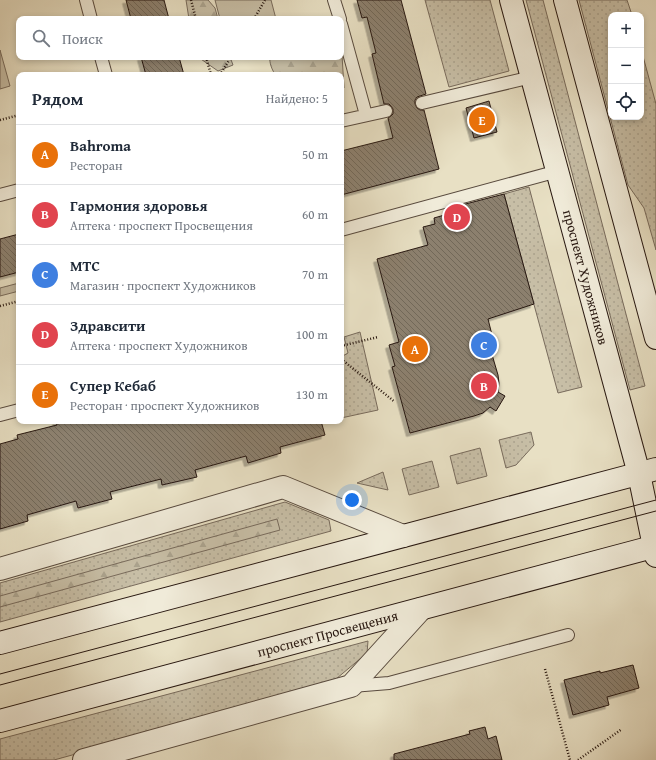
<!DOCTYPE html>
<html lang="ru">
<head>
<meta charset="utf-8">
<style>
	body { margin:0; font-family:"Gentium Book Plus",serif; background:#f2f2f3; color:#1f2937 }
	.controls { position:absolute; right:12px; top:12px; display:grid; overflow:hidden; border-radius:8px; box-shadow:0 2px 6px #0003 }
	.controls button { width:36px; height:36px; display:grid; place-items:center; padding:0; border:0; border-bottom:1px solid #e0e1e3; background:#fff; color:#1f2937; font:20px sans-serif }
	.you { position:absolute; left:352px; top:500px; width:14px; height:14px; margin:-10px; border:3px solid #fff; border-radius:50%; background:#1a73e8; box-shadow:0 0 0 6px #1a73e833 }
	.badge { display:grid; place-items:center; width:26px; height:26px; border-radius:50%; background:#0f766e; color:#fff; font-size:13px; font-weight:700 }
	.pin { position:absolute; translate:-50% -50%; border:2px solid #fff; box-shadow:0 1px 4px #0006 }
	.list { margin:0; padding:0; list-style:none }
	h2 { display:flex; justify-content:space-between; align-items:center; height:52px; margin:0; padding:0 16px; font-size:17px }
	h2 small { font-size:13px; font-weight:400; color:#747a83 }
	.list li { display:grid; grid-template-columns:26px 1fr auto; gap:12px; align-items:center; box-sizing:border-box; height:60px; padding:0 16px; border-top:1px solid #e0e1e3 }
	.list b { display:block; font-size:15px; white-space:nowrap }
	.list p { margin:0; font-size:13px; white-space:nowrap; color:#747a83 }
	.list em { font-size:13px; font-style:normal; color:#747a83 }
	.icon { flex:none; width:22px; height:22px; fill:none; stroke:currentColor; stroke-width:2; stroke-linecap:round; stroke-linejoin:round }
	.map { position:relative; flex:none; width:656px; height:760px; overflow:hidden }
	.search { position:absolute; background:#fff; box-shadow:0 2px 6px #0003; left:16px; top:16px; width:328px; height:44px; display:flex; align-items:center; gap:10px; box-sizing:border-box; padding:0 14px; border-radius:8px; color:#747a83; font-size:15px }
	.panel { position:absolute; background:#fff; box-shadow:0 2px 6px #0003; left:16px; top:72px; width:328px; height:352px; border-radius:8px }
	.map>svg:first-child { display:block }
</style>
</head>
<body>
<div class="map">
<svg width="656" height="760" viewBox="0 0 656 760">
	<defs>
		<pattern id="grass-dots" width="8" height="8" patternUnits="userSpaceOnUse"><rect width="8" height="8" fill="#c7bea6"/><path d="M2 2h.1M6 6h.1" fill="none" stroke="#aba38e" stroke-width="1.8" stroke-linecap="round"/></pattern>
		<pattern id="forest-firs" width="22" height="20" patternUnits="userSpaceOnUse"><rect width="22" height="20" fill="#c7bea6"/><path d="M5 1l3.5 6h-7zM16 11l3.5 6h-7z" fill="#aba38e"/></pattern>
		<pattern id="building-back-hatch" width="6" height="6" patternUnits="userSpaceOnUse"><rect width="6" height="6" fill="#8c806e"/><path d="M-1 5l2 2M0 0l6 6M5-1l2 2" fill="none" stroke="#726859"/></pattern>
		<filter id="shadow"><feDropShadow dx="-3.5" dy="3.5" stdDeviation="0" flood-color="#0004"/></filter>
	</defs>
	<rect width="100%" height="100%" fill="#e8e0c4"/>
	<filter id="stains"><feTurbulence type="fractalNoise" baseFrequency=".005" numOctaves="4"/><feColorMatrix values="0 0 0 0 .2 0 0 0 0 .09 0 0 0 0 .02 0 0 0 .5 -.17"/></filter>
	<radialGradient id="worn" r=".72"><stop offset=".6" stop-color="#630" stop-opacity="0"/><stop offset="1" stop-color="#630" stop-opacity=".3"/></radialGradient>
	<path fill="url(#grass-dots)" stroke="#786b5c" d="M425,0H490L509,71L449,87Z
		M526,0H543L645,386L630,390Z
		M579,0H627L632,15H611V117H641V49L656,104V250L644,208L628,185Z
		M529,187L582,387L558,393L504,194Z
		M360,332L378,410L341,418V357L348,353L344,337Z
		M531,432L534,445L516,465L506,468L499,440Z
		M480,448L487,476L457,484L450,456Z
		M432,461L439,487L409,495L402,469Z
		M383,472L388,490L357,483Z
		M285,502L329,520L331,531L0,622V583Z
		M368,641L367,653L330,684L54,760H0V739Z"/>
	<path fill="url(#forest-firs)" stroke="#786b5c" d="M186,0H208L215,8L218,19H189Z
		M341,54L342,55L344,88L341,90V75H276C272,71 269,62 270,57H341Z
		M198,57H230L233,65L218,71Z
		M19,283V291L0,296V288Z
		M277,519L280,530L0,607V596Z"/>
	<path fill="#c7bea6" stroke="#786b5c" d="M215,0H271L276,19H220Z
		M0,50L10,86L0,89Z"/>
	<path fill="url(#building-back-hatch)" stroke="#281811" filter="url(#shadow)" d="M126,0H164L169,19H131Z
		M357,0H401L426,94L417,97L415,100V104L417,108L420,110H424L439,169L341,195V151L393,138L388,118L391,116L393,114V109L391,106L389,104H384L372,54L376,53L367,17L362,18Z
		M141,57H179L184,75H146Z
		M489,101L497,132L474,138L466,108Z
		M504,194L534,304L488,319L493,339L488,341L498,375L499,383L498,392L505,396L496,411L490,407L483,413L474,416L410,433L392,367L395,366L389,345L399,342L377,259L428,245L423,227L435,224L434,218L455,212L454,207Z
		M19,234V272L0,277V239Z
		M56,421H321L325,435L280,447L281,453L248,463L246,456L195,470L197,477L162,485L161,479L110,492L112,499L78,508L76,501L27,515L28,521L0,529V444L18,439L17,435L57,425Z
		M633,665L639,688L607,697L609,705L573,715L564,680L600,671V673Z
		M485,727L488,739L496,736L502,760H394V754L470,734L469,731Z"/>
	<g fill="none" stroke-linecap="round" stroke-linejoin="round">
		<g stroke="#584a3e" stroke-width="14">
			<path id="lane" d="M86,0L91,19
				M334,0L340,19
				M341,24L366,115
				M101,57L106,75
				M422,103L532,77
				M341,121L386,111
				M0,195L19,190
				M341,230L558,171
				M0,415L19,410
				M352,686L389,683L568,635"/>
		</g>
		<g stroke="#584a3e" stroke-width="24">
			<path id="street" d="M0,569L283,487L403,536
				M84,760L351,686L421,609"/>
		</g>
		<g stroke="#281811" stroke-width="24">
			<g id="secondary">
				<path id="s1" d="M511,0L639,474L656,556"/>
				<path d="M565,0L656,338"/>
				<path d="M0,643L656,469"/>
				<path id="s2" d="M0,721L656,546"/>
			</g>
		</g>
		<path stroke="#281811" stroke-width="2.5" stroke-dasharray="1 2" stroke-linecap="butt" d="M191,0L196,19
			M254,19L265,0
			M206,57L211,75
			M220,75L231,57
			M0,120L19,115
			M0,306L19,301
			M341,346L378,337
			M341,359L395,402
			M545,669L570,760
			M578,760L622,729"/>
		<use href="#lane" stroke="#f0ebd9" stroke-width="12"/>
		<use href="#street" stroke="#f0ebd9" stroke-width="22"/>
		<use href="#secondary" stroke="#f0ebd9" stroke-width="22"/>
		<path stroke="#281811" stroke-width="1" d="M0,674L656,500
			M0,685L656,511"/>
	</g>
	<g text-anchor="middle" stroke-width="3.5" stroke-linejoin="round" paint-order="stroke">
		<g font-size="14" fill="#281811" stroke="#f0ebd9">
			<text dy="5" stroke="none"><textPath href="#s1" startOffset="287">проспект Художников</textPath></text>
			<text dy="5" stroke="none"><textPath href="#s2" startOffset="339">проспект Просвещения</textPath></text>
		</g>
	</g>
	<rect width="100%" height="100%" filter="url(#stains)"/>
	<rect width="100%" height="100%" fill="url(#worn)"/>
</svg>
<div class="controls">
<button>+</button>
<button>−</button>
<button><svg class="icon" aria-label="locate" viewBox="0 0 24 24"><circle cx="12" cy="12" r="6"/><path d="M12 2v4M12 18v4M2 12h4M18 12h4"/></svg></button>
</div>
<div class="you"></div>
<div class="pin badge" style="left:415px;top:349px;background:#e8710a">A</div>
<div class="pin badge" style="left:484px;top:386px;background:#e0444e">B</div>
<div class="pin badge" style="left:484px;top:345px;background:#3f7fe0">C</div>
<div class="pin badge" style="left:457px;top:217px;background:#e0444e">D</div>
<div class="pin badge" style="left:482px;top:120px;background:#e8710a">E</div>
<div class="search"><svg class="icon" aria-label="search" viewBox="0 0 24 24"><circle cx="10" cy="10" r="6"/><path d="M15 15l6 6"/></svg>Поиск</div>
<section class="panel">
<h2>Рядом<small>Найдено: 5</small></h2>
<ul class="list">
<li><span class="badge" style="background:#e8710a">A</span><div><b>Bahroma</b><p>Ресторан</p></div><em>50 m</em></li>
<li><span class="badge" style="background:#e0444e">B</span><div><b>Гармония здоровья</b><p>Аптека · проспект Просвещения</p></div><em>60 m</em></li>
<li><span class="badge" style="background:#3f7fe0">C</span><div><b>МТС</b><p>Магазин · проспект Художников</p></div><em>70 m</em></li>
<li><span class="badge" style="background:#e0444e">D</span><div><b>Здравсити</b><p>Аптека · проспект Художников</p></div><em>100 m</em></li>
<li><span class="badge" style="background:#e8710a">E</span><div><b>Супер Кебаб</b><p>Ресторан · проспект Художников</p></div><em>130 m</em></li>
</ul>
</section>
</div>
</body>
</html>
